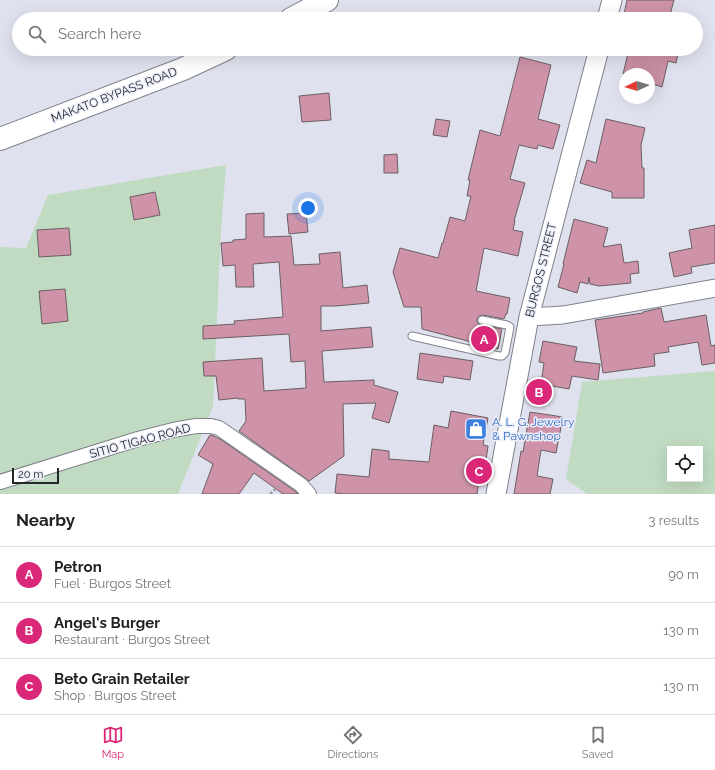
<!DOCTYPE html>
<html lang="en">
<head>
<meta charset="utf-8">
<style>
	body { margin:0; font-family:Raleway,sans-serif; background:#f2f2f2; color:#202124 }
	.controls { position:absolute; right:12px; bottom:12px; display:grid; overflow:hidden; border-radius:0px; box-shadow:0 4px 16px #0002 }
	.controls button { width:36px; height:36px; display:grid; place-items:center; padding:0; border:0; border-bottom:1px solid #e0e0e0; background:#fff; color:#202124; font:20px sans-serif }
	.compass { position:absolute; left:619px; top:68px; width:36px; height:36px; border-radius:50%; background:#fff; box-shadow:0 4px 16px #0002; rotate:266deg }
	.scale { position:absolute; left:12px; bottom:10px; width:47px; box-sizing:border-box; padding-left:4px; border:2px solid #26272b; border-top:0; font-size:11px; line-height:14px; white-space:nowrap; color:#26272b; -webkit-text-stroke:3px #eceffb; paint-order:stroke }
	.you { position:absolute; left:308px; top:208px; width:14px; height:14px; margin:-10px; border:3px solid #fff; border-radius:50%; background:#1a73e8; box-shadow:0 0 0 6px #1a73e833 }
	.badge { display:grid; place-items:center; width:26px; height:26px; border-radius:50%; background:#db2777; color:#fff; font-size:13px; font-weight:700 }
	.pin { position:absolute; translate:-50% -50%; border:2px solid #fff; box-shadow:0 1px 4px #0006 }
	.list { margin:0; padding:0; list-style:none }
	h2 { display:flex; justify-content:space-between; align-items:center; height:52px; margin:0; padding:0 16px; font-size:17px }
	h2 small { font-size:13px; font-weight:400; color:#757577 }
	.list li { display:grid; grid-template-columns:26px 1fr auto; gap:12px; align-items:center; box-sizing:border-box; height:56px; padding:0 16px; border-top:1px solid #e0e0e0 }
	.list b { display:block; font-size:15px; white-space:nowrap }
	.list p { margin:0; font-size:13px; white-space:nowrap; color:#757577 }
	.list em { font-size:13px; font-style:normal; color:#757577 }
	.icon { flex:none; width:22px; height:22px; fill:none; stroke:currentColor; stroke-width:2; stroke-linecap:round; stroke-linejoin:round }
	.map { position:relative; flex:none; width:715px; height:494px; overflow:hidden }
	.search { position:absolute; background:#fff; box-shadow:0 4px 16px #0002; left:12px; right:12px; top:12px; height:44px; display:flex; align-items:center; gap:10px; box-sizing:border-box; padding:0 14px; border-radius:22px; color:#757577; font-size:15px }
	.sheet { height:220px; background:#fff }
	nav { display:flex; justify-content:space-around; align-items:center; box-sizing:border-box; height:56px; border-top:1px solid #e0e0e0; background:#fff; font-size:11px; color:#757577 }
	nav a { display:grid; justify-items:center; gap:2px }
	nav .on { color:#db2777 }
	.map>svg:first-child { display:block }
</style>
</head>
<body>
<div class="map">
<svg width="715" height="494" viewBox="0 0 715 494">
	<rect width="100%" height="100%" fill="#dfe2ee"/>
	<path fill="#c0dbc1" fill-rule="evenodd" d="M226,165L221,231L213,407L178,494H0V247L26,248L48,195Z
		M715,371V494H587L566,479L582,382ZM670,449H700V479H670Z"/>
	<path fill="#ce93a8" stroke="#6b5f63" d="M627,0H674L669,19H623Z
		M629,49H679L676,63L668,61L662,87L649,83V74H623Z
		M520,57L551,65L538,119L560,125L553,149L538,145L537,149L519,145L510,179L525,183L514,221H515L513,230L523,232L518,256L484,248L476,291L510,298L507,314H506L504,319L483,315L479,316L477,319V322L481,325L502,329L498,349L422,329L421,307H404L393,272L400,248L438,258L442,243H443L450,217L465,221L471,196H467L470,180H468L480,130L500,136Z
		M329,93L331,120L302,122L299,96Z
		M436,119L450,121L447,137L433,135Z
		M606,119L645,128L641,145L642,168H644V198H612V192L580,183L587,160L596,163Z
		M397,154L398,173H384V155Z
		M155,192L160,215L134,220L130,197Z
		M264,213V237L291,236L294,265L320,264L319,254L340,252L343,288L367,285L369,303L336,306H321V331L371,327L373,347L322,351L324,382L374,380V385L398,392L389,423L372,418L376,403L343,404L344,456L309,481L239,431L246,421L245,399H238V398L219,400L216,376H204L203,362L262,358L264,391L306,388L305,361L291,362L289,334L203,339V326L235,324L234,321L283,317L279,262L253,264L254,287H236L235,265L223,266L221,243L233,242V240L246,239V214Z
		M306,213L308,232L289,234L287,214Z
		M574,219L608,228L603,247L621,244L624,263L638,261L639,273L630,274L631,283L599,286L590,284L589,277L588,284L580,282L577,293L558,287L564,264H563Z
		M715,225V263L691,267L692,273L674,277L669,253L692,248L689,230Z
		M69,228L71,255L39,257L37,230Z
		M65,289L68,321L42,324L39,291Z
		M661,308L664,322L706,315L711,346L715,345V363L702,365L698,342L668,347L669,352L654,354L655,366L603,373L595,320L643,313V312Z
		M543,341L577,347L574,361L600,364L598,380L572,376L569,389L541,384L544,363L539,362Z
		M420,353L473,361L470,380L444,376L443,383L417,379Z
		M451,411L488,418L483,445L488,446L484,475H480L477,494H344L335,493L337,474L369,477L372,449L389,451V459L429,462L434,425L448,428Z
		M530,412L563,417L556,453L541,450L537,476L553,479L550,494H514L521,451L523,452Z
		M210,435L214,436L220,439L295,491L298,494H283L254,473L239,494H202L213,464L198,455Z"/>
	<g fill="none" stroke-linecap="round" stroke-linejoin="round">
		<g stroke="#7f828c" stroke-width="9">
			<path id="service" d="M412,336L499,356H502L505,353L510,327L507,325L482,320"/>
		</g>
		<g stroke="#7f828c" stroke-width="16">
			<path id="minor" d="M0,482L138,439L173,430L196,426H211L219,428L301,485L309,494"/>
		</g>
		<g stroke="#7f828c" stroke-width="19">
			<path id="tertiary" d="M529,317L563,315L715,288"/>
		</g>
		<g stroke="#7f828c" stroke-width="21">
			<path id="secondary" d="M607,19L612,0
				M496,494L529,317L599,49"/>
		</g>
		<g stroke="#7f828c" stroke-width="24">
			<path id="primary" d="M291,19L327,0
				M0,139L183,69L226,49"/>
		</g>
		<path stroke="#9c9fa8" stroke-width="2.5" stroke-dasharray="3 2" stroke-linecap="butt" d="M270,494L279,486"/>
		<use href="#service" stroke="#fff" stroke-width="7"/>
		<use href="#minor" stroke="#fff" stroke-width="14"/>
		<use href="#tertiary" stroke="#fff" stroke-width="17"/>
		<use href="#secondary" stroke="#fff" stroke-width="19"/>
		<use href="#primary" stroke="#fff" stroke-width="22"/>
	</g>
	<defs>
		<g id="shop-square" transform="scale(1.15)"><rect x="-9" y="-9" width="18" height="18" rx="4" fill="#3f7fe0" stroke="#eceffb"/><path d="M-5-2.5h2.3a2.7 3.5 0 0 1 5.4 0H5L5.5 6h-11ZM-1.5-2.5h3a1.5 2.3 0 0 0-3 0Z" fill="#fff"/></g>
	</defs>
	<g fill-rule="evenodd">
		<use href="#shop-square" x="476" y="429"/>
	</g>
	<g text-anchor="middle" stroke-width="3" stroke-linejoin="round" paint-order="stroke">
		<g font-size="12" fill="#26272b" stroke="#eceffb">
			<text transform="translate(114 95) rotate(-21)" y="4">MAKATO BYPASS ROAD</text>
			<text transform="translate(541 270) rotate(-76)" y="4">BURGOS STREET</text>
			<text transform="translate(140 441) rotate(-15)" y="4">SITIO TIGAO ROAD</text>
		</g>
		<g font-size="12" fill="#366cbe" stroke="#eceffb" text-anchor="start">
			<text x="492" y="426">A. L. G. Jewelry<tspan x="492" dy="14">&amp; Pawnshop</tspan></text>
		</g>
	</g>
</svg>
<div class="controls">
<button><svg class="icon" aria-label="locate" viewBox="0 0 24 24"><circle cx="12" cy="12" r="6"/><path d="M12 2v4M12 18v4M2 12h4M18 12h4"/></svg></button>
</div>
<svg class="compass" viewBox="-18 -18 36 36"><path d="M0-13l5 13h-10z" fill="#e53935"/><path d="M0 13l5-13h-10z" fill="#757577"/></svg>
<div class="scale">20 m</div>
<div class="you"></div>
<div class="pin badge" style="left:484px;top:339px">A</div>
<div class="pin badge" style="left:539px;top:392px">B</div>
<div class="pin badge" style="left:479px;top:471px">C</div>
<div class="search"><svg class="icon" aria-label="search" viewBox="0 0 24 24"><circle cx="10" cy="10" r="6"/><path d="M15 15l6 6"/></svg>Search here</div>
</div>
<section class="sheet">
<h2>Nearby<small>3 results</small></h2>
<ul class="list">
<li><span class="badge">A</span><div><b>Petron</b><p>Fuel · Burgos Street</p></div><em>90 m</em></li>
<li><span class="badge">B</span><div><b>Angel's Burger</b><p>Restaurant · Burgos Street</p></div><em>130 m</em></li>
<li><span class="badge">C</span><div><b>Beto Grain Retailer</b><p>Shop · Burgos Street</p></div><em>130 m</em></li>
</ul>
</section>
<nav>
<a class="on"><svg class="icon" aria-label="map" viewBox="0 0 24 24"><path d="M3 6l6-2 6 2 6-2v14l-6 2-6-2-6 2zM9 4v14M15 6v14"/></svg>Map</a>
<a><svg class="icon" aria-label="directions" viewBox="0 0 24 24"><path d="M12 3l9 9-9 9-9-9zM9 14v-3h6M13 9l2 2-2 2"/></svg>Directions</a>
<a><svg class="icon" aria-label="saved" viewBox="0 0 24 24"><path d="M7 4h10v16l-5-4-5 4z"/></svg>Saved</a>
</nav>
</body>
</html>
